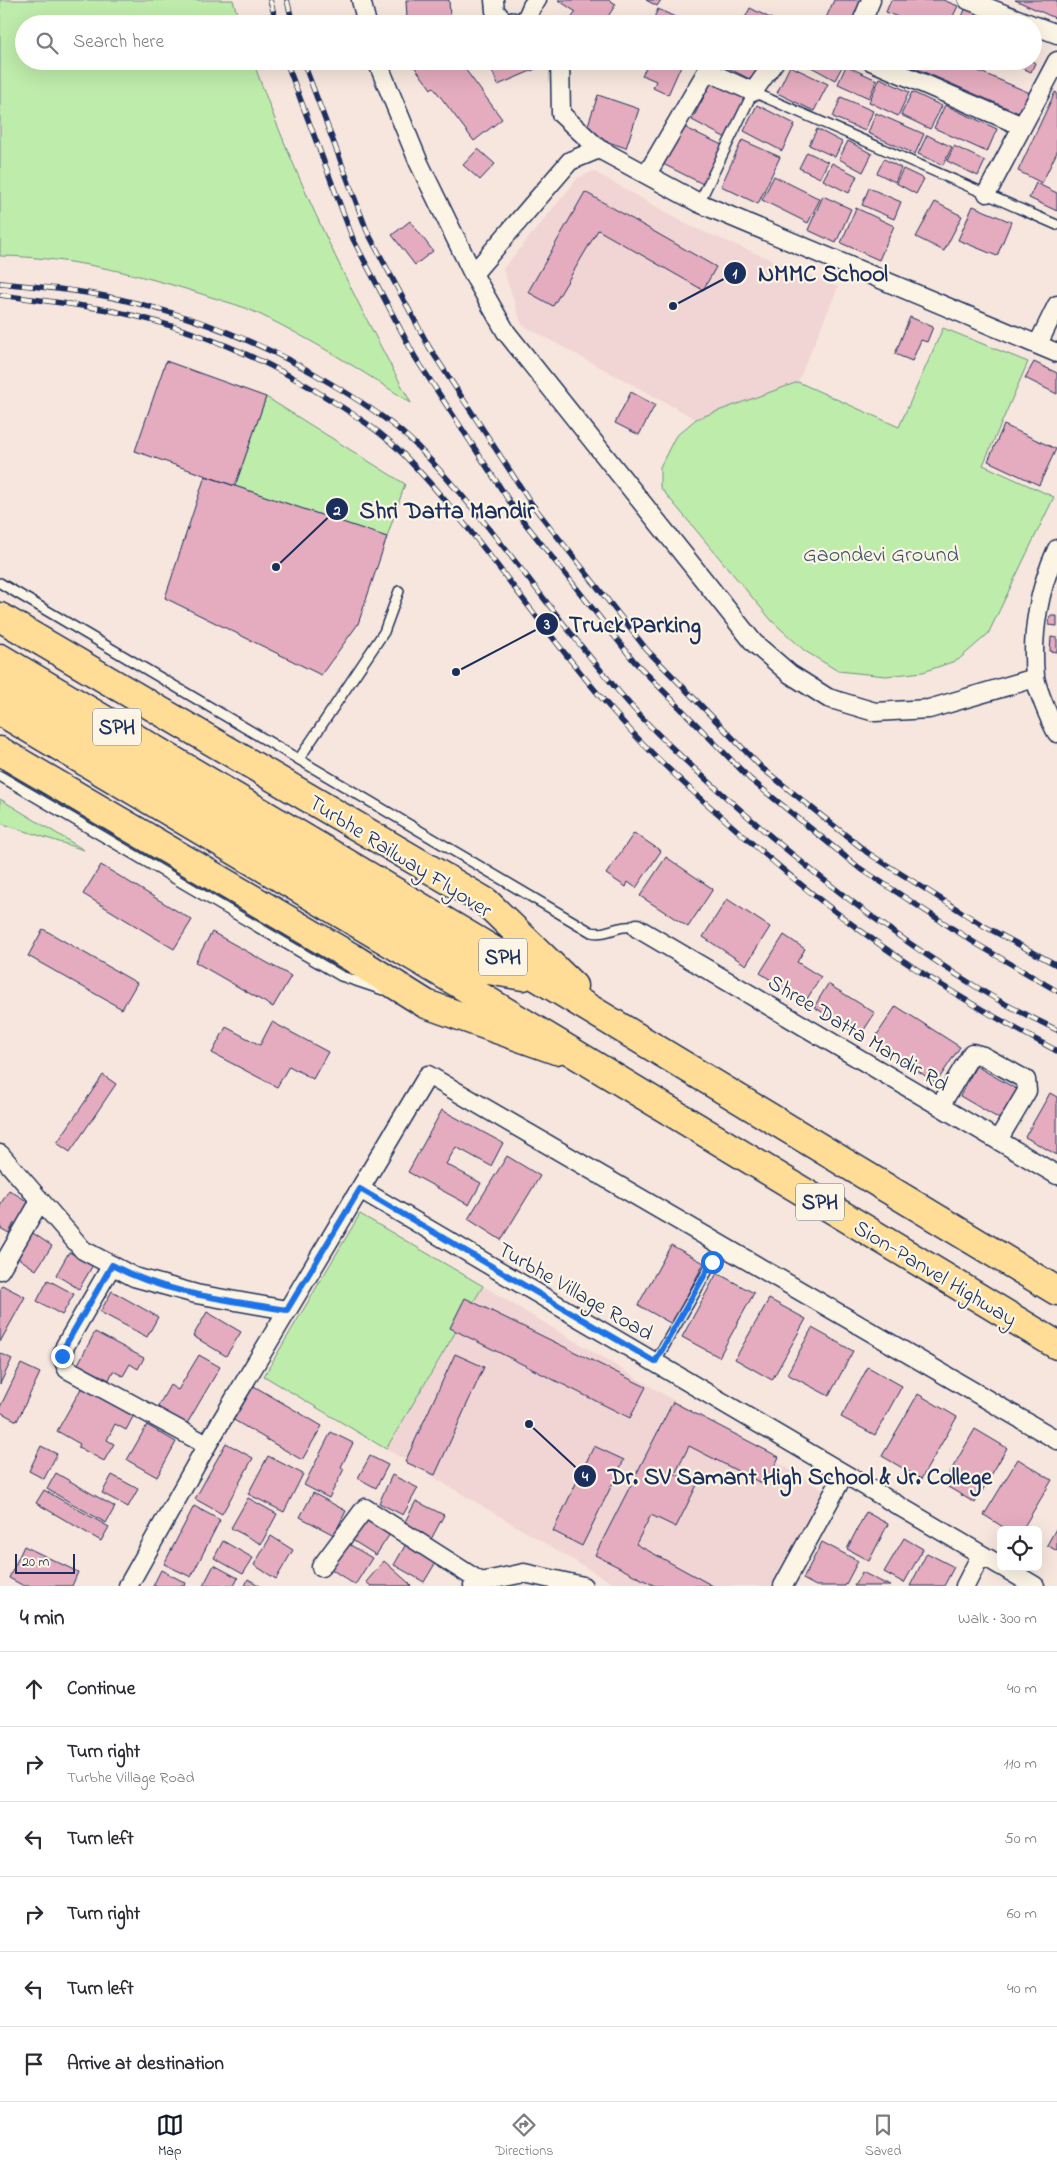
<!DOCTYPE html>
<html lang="en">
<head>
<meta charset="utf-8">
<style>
	body { margin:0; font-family:"Indie Flower",sans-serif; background:#f7f7f7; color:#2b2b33 }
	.controls { position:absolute; right:15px; bottom:15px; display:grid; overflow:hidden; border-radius:8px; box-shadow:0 5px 20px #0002 }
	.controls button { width:45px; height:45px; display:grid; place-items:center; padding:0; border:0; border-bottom:1px solid #e1e1e2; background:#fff; color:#2b2b33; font:25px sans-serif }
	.scale { position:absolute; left:15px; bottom:12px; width:60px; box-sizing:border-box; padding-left:5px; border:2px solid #1b2f5e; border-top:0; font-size:14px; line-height:18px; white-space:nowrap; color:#1b2f5e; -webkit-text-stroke:4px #fcf5e5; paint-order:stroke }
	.stop { position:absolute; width:15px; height:15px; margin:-11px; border:4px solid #1a73e8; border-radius:50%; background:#fff }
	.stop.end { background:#1a73e8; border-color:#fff; box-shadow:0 1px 5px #0008 }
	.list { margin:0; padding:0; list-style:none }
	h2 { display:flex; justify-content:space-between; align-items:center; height:65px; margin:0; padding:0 20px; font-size:21px }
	h2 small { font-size:16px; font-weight:400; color:#7c7c81 }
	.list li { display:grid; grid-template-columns:32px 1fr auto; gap:15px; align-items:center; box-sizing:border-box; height:75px; padding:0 20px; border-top:1px solid #e1e1e2 }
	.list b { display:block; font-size:19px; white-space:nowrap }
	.list p { margin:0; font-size:16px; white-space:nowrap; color:#7c7c81 }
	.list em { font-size:16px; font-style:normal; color:#7c7c81 }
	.icon { flex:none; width:28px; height:28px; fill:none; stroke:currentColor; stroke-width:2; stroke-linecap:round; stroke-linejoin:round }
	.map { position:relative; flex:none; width:1057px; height:1586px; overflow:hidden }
	.search { position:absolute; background:#fff; box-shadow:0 5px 20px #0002; left:15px; right:15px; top:15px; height:55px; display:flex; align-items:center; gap:12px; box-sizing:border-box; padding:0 18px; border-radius:28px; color:#7c7c81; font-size:19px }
	.sheet { height:515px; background:#fff }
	nav { display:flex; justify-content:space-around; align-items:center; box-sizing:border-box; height:70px; border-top:1px solid #e1e1e2; background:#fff; font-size:14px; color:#7c7c81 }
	nav a { display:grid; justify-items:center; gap:2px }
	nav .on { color:#111827 }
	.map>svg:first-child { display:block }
</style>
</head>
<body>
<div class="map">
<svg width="1057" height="1586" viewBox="0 0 1057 1586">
	<rect width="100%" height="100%" fill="#f7e6dd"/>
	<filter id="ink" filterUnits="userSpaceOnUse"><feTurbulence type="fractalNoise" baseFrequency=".02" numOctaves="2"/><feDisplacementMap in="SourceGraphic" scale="10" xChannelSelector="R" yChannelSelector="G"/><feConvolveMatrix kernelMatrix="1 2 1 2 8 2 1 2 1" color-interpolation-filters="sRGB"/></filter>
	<g filter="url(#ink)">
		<path fill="#f1d5d4" d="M593,171L692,227L838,287L798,382L696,419L522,325L503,269L578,178Z
			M483,1286L837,1498L784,1586H617L386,1449Z"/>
		<path fill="#beecaa" stroke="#6c8e84" d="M0,0H233L240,24H24V61H253C295,179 351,293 411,403C361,370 311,339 257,313C243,306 226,302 211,297C144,275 71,257 0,256Z
			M943,328L1028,362L983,465L1054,497L988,634L958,660L923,672L886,676L838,671L805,651L772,621L660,487V467L675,437L696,419L798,382L899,427Z
			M266,397L405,484L387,537L235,486Z
			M0,799L84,850L0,823Z
			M360,1214L483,1286L386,1449L264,1376Z"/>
		<path fill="#e4acbe" stroke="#1b2f5e" d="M406,0H449L450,17L407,19Z
			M558,0H609L616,4L603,24H573L569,21L576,12Z
			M646,0H661L657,6Z
			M834,0H867L856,24H837L826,18Z
			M891,0H943L958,6L952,18L949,17L946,24H913L886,12Z
			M1015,0H1057V19Z
			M966,7L994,19L992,24H959Z
			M750,8L782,24H742Z
			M658,9L690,24H651Z
			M410,61H468L471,65L465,69L502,119L474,141L433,87L431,89Z
			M488,61H544L545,65L498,85Z
			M638,61H683L668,95L653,88L656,81L642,75L647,66Z
			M715,61H764L767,63L757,83Z
			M800,61H841L844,63L835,80Z
			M910,61H955L1030,93L1021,114L908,65Z
			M998,61H1032L1035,63L1031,72L1018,66L1016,69Z
			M790,66L828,84L814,111L777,93Z
			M846,66L877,80L869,98L838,84Z
			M880,78L909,92L898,116L869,102Z
			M713,79L748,97L726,138L692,120Z
			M912,92L942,106L930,129L901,115Z
			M1055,92L1057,93V152L1042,183L1018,171Z
			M598,95L639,109L626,148L585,134Z
			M841,97L873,111L865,131L833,117Z
			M757,105L795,124L782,151L744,131Z
			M945,105L997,129L987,152L934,128Z
			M876,113L924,134L915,154L868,133Z
			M682,126L724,146L705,185L663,164Z
			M817,129L842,142L835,157L809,145Z
			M927,135L952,147L943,165L918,154Z
			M742,140L780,157L758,204L721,186Z
			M848,141L872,154L863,172L839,159Z
			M954,146L985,161L978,176L947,161Z
			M478,149L495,164L480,180L463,165Z
			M807,152L828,162L820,178L799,168Z
			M884,159L901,168L895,182L877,173Z
			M832,163L857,176L849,193L823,180Z
			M903,169L924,179L916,194L896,183Z
			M774,176L820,199L808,223L762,200Z
			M1036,183L1057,193V211L1029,198Z
			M869,188L901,202L894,219L862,205Z
			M585,192L716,267L703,290L598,230L553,306L528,292Z
			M823,196L851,209L836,243L808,230Z
			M935,202L962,216L944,251L916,237Z
			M973,206L1011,222L997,256L958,240Z
			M856,208L894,226L879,260L841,243Z
			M410,221L433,251L415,265L392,235Z
			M910,317L933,327L927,342L921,340L912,361L895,354Z
			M166,361L266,397L235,486L135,451Z
			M1034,362L1057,373V394L1025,378Z
			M631,392L655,405L639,435L615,423Z
			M1004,425L1056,449L1039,485L988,461Z
			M205,476L387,537L358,624L321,675L165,598Z
			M1050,616H1057V626L1049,625Z
			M1051,637L1057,638V652L1050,651Z
			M634,833L661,851L636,888L628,882L626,887L606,874Z
			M666,857L713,889L688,927L640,896Z
			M101,865L192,920L174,949L83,894Z
			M727,899L770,927L746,965L703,937Z
			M43,929L137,983L122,1009L28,956Z
			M212,932L291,976L273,1007L195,962Z
			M784,935L805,949L797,962L821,977L805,1002L760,973Z
			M828,984L875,1013L860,1036L814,1007Z
			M896,1006L960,1047L936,1083L873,1041Z
			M272,1022L328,1052L313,1079L289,1066L277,1087L212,1053L226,1027L260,1045Z
			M976,1066L1020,1091L1003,1121L960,1096Z
			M103,1075L116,1084L70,1152L57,1143Z
			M1050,1093L1057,1097V1155L1025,1137Z
			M442,1110L503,1143L491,1166L456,1147L446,1164L481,1183L469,1205L408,1172Z
			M507,1156L540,1176L501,1240L468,1219Z
			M9,1190L35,1206L22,1228L14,1223L9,1233L0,1228V1205Z
			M27,1229L52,1246L36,1270L11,1253Z
			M671,1245L704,1263L672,1324L638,1305Z
			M69,1252L93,1265L79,1289L56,1275Z
			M717,1273L754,1293L719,1357L682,1337Z
			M48,1280L74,1294L62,1315L37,1301Z
			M2,1285L25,1297L0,1342V1289Z
			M112,1291L158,1317L147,1337L100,1312Z
			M465,1298L646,1387L630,1418L450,1328Z
			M769,1299L806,1319L772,1380L735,1359Z
			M207,1312L241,1332L226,1356L193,1336Z
			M812,1328L853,1351L829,1396L787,1374Z
			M95,1332L144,1358L138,1369L130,1364L123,1376L113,1371L109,1380L78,1364Z
			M0,1353L12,1359L0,1384Z
			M455,1354L484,1367L435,1475L405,1462Z
			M199,1355L220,1367L185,1427L156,1410L170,1385L178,1390Z
			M21,1364L40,1373L17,1421L0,1412V1407Z
			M868,1367L902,1386L875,1435L841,1417Z
			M83,1385L135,1413L126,1430L115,1424L107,1440L114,1444L104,1461L78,1447L80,1444L57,1431Z
			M252,1385L322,1426L302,1460L232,1419Z
			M918,1394L957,1417L921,1479L882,1456Z
			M673,1402L779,1457L765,1485L689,1446L675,1474L697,1485L676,1527L651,1515L636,1544L713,1586H655L595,1555Z
			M147,1425L176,1442L157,1477L127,1460Z
			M975,1429L1007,1448L975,1503L943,1484Z
			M331,1432L353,1443L341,1467L344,1469L329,1498L304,1485Z
			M226,1443L253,1458L222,1514L195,1499Z
			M41,1446L57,1454L44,1479L29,1471Z
			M594,1446L624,1460L582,1546L553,1531Z
			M268,1456L303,1474L284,1512L248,1494Z
			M370,1456L388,1465L376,1488L358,1478Z
			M1018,1459L1052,1480L1022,1530H1008L984,1515Z
			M56,1473L115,1507L106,1523L47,1489Z
			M112,1475L138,1489L128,1507L102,1493Z
			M392,1475L418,1488L403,1515L379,1503Z
			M44,1490L109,1527L101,1541L36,1503Z
			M313,1493L346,1511L334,1535L300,1517Z
			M248,1498L277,1514L261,1544L231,1528Z
			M416,1501L444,1515L429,1543L401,1529Z
			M194,1506L220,1520L191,1577L164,1564Z
			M866,1512L888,1524L869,1561L847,1549Z
			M366,1518L390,1534L376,1555L352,1540Z
			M1057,1527V1551L1047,1545Z
			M271,1536L293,1550L276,1579L254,1565Z
			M904,1538L923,1549L904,1583L884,1572Z
			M223,1541L253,1558L243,1574L214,1558Z
			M822,1542L858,1561L845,1586H816L803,1579Z
			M347,1543L372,1558L355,1585L331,1569Z
			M406,1544L436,1562L424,1582L394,1565Z
			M24,1546L78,1572L72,1586H24L9,1578Z
			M927,1553L954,1567L944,1586H910Z
			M384,1561L411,1585L410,1586H371L366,1582Z
			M214,1565L238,1578L234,1586H203Z
			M161,1570L186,1583L185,1586H153Z
			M862,1572L890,1586H854Z
			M248,1579L260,1586H245Z"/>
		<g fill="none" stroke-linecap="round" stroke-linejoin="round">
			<g stroke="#1b2f5e" stroke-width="12">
				<path id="lane" d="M699,203L753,92L1057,225
					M0,583L591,932C610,936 617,923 637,928
					M299,759L384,632L399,591
					M0,776L341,976L383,990
					M655,1362L722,1246"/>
			</g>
			<g stroke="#1b2f5e" stroke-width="21">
				<path id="street" d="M361,0L367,24
					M494,0L495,11L504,21L534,24
					M968,0L1030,24
					M525,22L532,6L537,0
					M861,24L871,0
					M1033,25L1057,34
					M377,61L419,163L473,274L506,332L754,643L790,674L828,698L875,712L929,709L1035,678
					M560,61L561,114L599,149
					M871,61L1022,126
					M647,174L707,71L753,92L775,61
					M987,193L1057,61
					M473,274L570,161L599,149L699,203L1057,353
					M1038,344L1057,305
					M1057,549C1039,588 1031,633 1035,676C1036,687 1051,723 1057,733
					M637,928L1057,1175
					M940,1106L972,1053L983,1056L1026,1080L1027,1091L998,1140
					M0,1154L83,1250L134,1277L196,1294L287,1310
					M360,1189L1001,1566
					M112,1265L65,1346L62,1356L67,1369L207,1445
					M0,1270L40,1201
					M321,1567L365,1508L481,1582
					M1003,1567L1035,1586
					M128,1586L207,1445L428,1075L1057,1440
					M473,1586L481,1582L524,1573L583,1586
					M783,1586L844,1474
					M965,1586L981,1555"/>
			</g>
			<g stroke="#1b2f5e" stroke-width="31">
				<path id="primary" d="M0,751L351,957L426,1004L556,1050"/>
			</g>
			<g stroke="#1b2f5e" stroke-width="31">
				<path id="highway" d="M0,617L486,902L573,986
					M0,658L466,934L1057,1291
					M0,681L483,969L523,976
					M0,711L443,974L1057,1345"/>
			</g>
			<use href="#lane" stroke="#fcf5e5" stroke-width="9"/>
			<use href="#street" stroke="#fcf5e5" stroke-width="18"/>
			<use href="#primary" stroke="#ffdd96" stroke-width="28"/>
			<use href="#highway" stroke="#ffdd96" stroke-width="28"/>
			<g stroke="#1b2f5e" stroke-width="5.5">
				<path id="rail" d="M270,0L277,24
					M287,0L293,24
					M286,61L353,239L415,357L517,513L634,661L750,779L858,867L975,943L1057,991
					M303,61L367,231L429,347L531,503L647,650L762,768L868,853L984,926L1057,965
					M0,283C40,287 80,290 119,299C198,317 267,344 335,386C362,402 394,423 416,445C496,527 557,623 633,708C664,742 700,774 735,805C813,875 896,938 986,993C1009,1007 1033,1018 1057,1030
					M0,295C38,300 76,304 113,311C190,327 263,357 329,399C355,415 383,433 404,455C484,538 544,635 621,720C652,755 687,787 722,817C766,856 810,894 857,928C920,975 988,1014 1057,1051"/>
			</g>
			<use href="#rail" stroke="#fcf5e5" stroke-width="4" stroke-dasharray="11" stroke-linecap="butt"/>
		</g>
	</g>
	<g fill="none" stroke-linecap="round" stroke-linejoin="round" filter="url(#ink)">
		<path stroke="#1a73e8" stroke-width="6" d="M62,1356L65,1346L112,1265C165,1294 228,1300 287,1310L360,1189L655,1362L712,1262"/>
	</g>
	<g text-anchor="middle" stroke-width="4.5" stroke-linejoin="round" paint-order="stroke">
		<g fill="#fcf5e5" stroke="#5e6a86" stroke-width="1">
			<rect x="93" y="708.5" width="48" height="37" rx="4"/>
			<rect x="479" y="938.5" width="48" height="37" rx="4"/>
			<rect x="796" y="1183.5" width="48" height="37" rx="4"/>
		</g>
		<g font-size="21" font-weight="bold" fill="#1b2f5e">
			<text x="117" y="734">SPH</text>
			<text x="503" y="964">SPH</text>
			<text x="820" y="1209">SPH</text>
		</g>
		<g font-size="22" fill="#3c556d" stroke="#fcf5e5">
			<text x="881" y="561">Gaondevi Ground</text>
		</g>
		<g font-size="22" fill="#1b2f5e" stroke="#fcf5e5">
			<text transform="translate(401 855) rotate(32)" y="8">Turbhe Railway Flyover</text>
			<text transform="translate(859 1032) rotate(31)" y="8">Shree Datta Mandir Rd</text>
			<text transform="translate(936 1272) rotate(31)" y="8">Sion-Panvel Highway</text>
			<text transform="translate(576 1290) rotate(30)" y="8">Turbhe Village Road</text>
		</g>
	</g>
	<path fill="none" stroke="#1b2f5e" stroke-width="2" d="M673 306L735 273M276 567L337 509M456 672L547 624M529 1424L585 1476"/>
	<g fill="#1b2f5e" stroke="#fcf5e5" stroke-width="2">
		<circle cx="673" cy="306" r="5"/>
		<circle cx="276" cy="567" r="5"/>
		<circle cx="456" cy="672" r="5"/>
		<circle cx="529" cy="1424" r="5"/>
		<circle cx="735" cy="273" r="12"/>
		<circle cx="337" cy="509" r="12"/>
		<circle cx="547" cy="624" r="12"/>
		<circle cx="585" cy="1476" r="12"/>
	</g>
	<g font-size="15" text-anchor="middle" font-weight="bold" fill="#fff">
		<text x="735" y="278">1</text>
		<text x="337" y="515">2</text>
		<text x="547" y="629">3</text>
		<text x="585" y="1481">4</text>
	</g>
	<g font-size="24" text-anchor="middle" font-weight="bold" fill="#1b2f5e" stroke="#fcf5e5" stroke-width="4.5" stroke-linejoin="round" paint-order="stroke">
		<text x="823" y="281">NMMC School</text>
		<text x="447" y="518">Shri Datta Mandir</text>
		<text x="635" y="632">Truck Parking</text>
		<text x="800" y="1484">Dr. SV Samant High School &amp; Jr. College</text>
	</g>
</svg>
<div class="controls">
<button><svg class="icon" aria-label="locate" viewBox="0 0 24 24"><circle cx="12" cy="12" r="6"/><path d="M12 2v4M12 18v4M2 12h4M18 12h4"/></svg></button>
</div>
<div class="scale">20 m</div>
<div class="stop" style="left:712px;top:1262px"></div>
<div class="stop end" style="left:62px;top:1356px"></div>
<div class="search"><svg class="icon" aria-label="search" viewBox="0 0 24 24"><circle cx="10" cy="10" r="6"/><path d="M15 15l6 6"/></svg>Search here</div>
</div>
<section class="sheet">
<h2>4 min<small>Walk · 300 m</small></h2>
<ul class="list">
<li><svg class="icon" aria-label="ahead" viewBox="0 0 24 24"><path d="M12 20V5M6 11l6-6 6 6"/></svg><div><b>Continue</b></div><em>40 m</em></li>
<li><svg class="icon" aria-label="right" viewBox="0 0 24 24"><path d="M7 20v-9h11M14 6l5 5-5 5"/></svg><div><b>Turn right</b><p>Turbhe Village Road</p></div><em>110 m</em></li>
<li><svg class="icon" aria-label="left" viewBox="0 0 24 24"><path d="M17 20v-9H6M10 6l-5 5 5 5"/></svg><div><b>Turn left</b></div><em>50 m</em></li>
<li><svg class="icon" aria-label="right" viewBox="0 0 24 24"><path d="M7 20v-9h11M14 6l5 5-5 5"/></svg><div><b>Turn right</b></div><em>60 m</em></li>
<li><svg class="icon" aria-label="left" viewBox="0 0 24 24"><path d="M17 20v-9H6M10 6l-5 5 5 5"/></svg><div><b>Turn left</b></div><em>40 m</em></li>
<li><svg class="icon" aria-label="arrive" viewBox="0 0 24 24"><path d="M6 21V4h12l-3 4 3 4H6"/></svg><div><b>Arrive at destination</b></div></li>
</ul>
</section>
<nav>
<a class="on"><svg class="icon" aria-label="map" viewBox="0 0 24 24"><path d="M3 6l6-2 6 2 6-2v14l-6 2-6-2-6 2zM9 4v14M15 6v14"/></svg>Map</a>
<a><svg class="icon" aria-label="directions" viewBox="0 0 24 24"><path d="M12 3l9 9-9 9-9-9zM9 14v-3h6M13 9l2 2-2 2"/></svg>Directions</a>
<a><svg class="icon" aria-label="saved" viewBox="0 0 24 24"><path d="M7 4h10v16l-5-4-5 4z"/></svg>Saved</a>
</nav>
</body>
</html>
